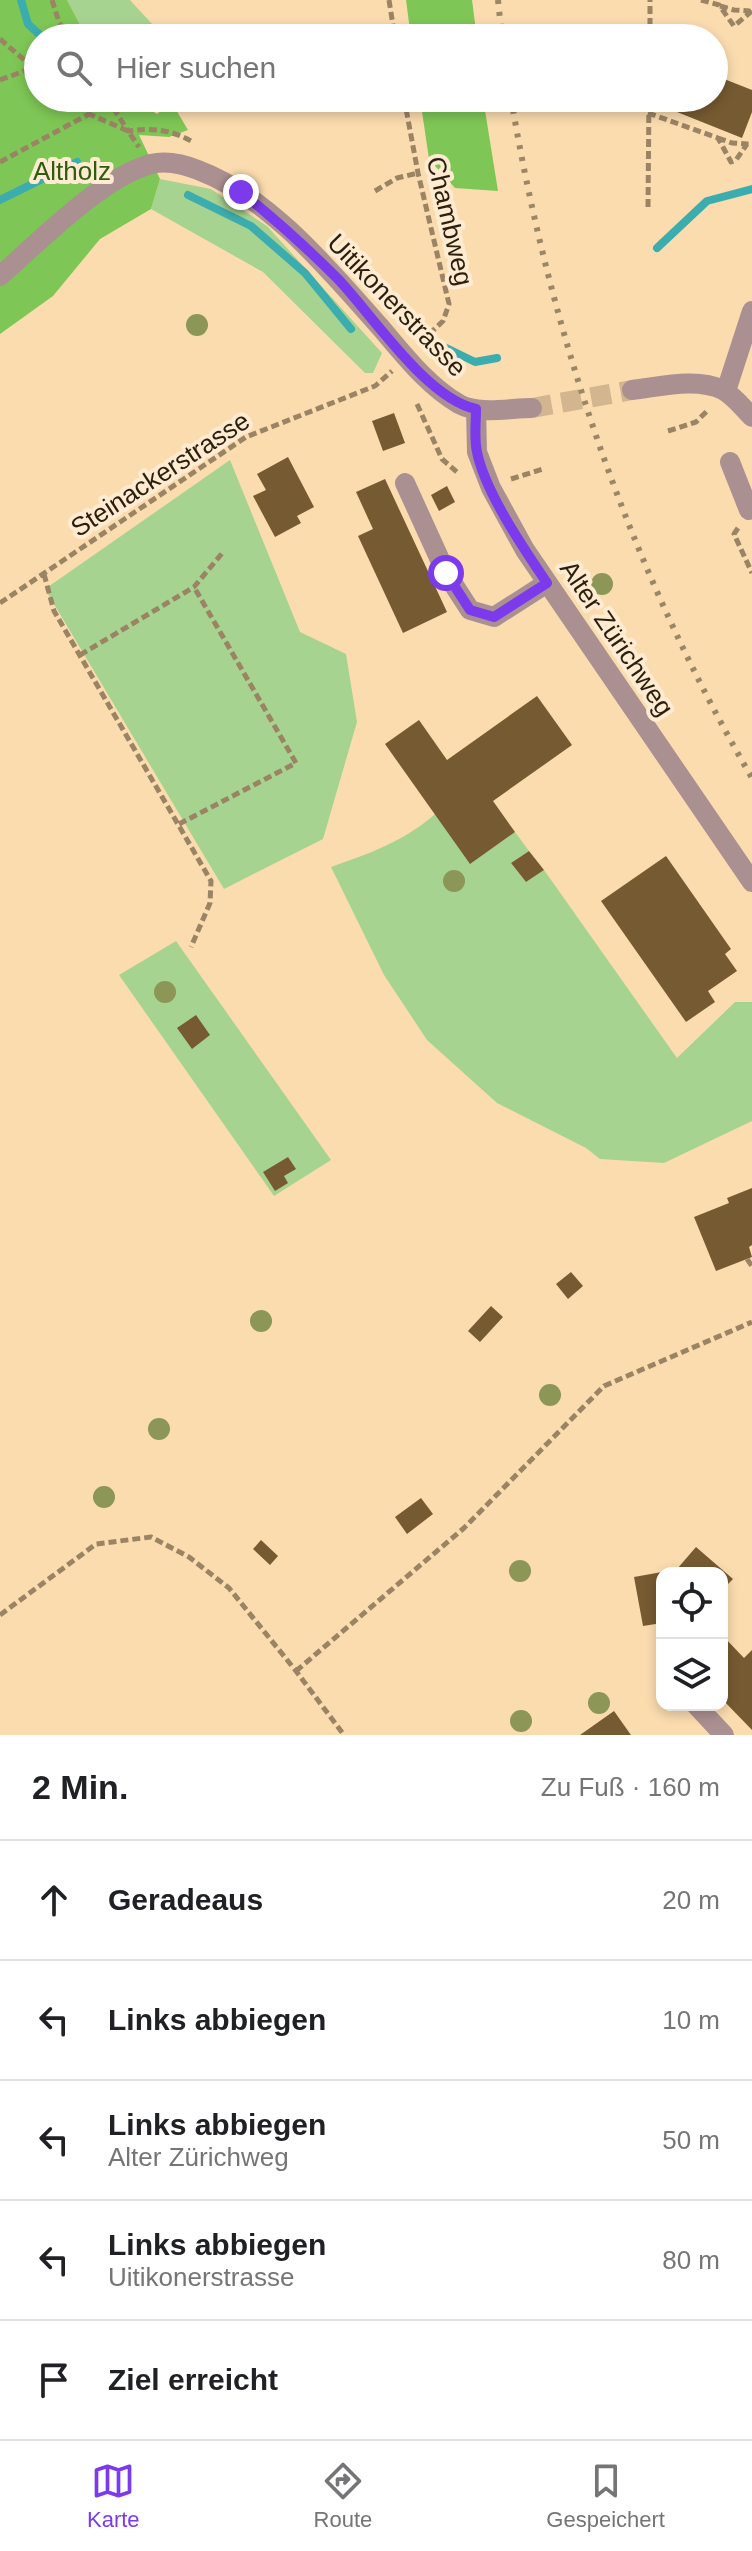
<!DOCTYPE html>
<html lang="de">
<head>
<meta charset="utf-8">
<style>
	body { margin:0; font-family:Arial,sans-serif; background:#f2f2f2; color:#202124 }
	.controls { position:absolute; right:24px; bottom:24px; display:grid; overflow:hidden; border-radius:16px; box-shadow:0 4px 12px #0003 }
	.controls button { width:72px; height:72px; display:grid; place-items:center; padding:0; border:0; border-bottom:2px solid #e0e0e0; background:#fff; color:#202124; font:40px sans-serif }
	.stop { position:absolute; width:24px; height:24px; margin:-18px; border:6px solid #7c3aed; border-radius:50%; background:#fff }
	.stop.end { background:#7c3aed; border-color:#fff; box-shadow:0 2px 8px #0008 }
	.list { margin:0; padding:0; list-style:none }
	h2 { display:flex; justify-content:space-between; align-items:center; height:104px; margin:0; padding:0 32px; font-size:34px }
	h2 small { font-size:26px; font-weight:400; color:#757577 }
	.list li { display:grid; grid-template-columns:52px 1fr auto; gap:24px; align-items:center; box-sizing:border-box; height:120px; padding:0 32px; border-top:2px solid #e0e0e0 }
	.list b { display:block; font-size:30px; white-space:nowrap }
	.list p { margin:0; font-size:26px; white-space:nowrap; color:#757577 }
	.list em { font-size:26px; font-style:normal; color:#757577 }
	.icon { flex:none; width:44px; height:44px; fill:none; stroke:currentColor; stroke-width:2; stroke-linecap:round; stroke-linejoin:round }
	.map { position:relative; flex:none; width:752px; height:1735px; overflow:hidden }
	.search { position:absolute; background:#fff; box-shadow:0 4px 12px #0003; left:24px; right:24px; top:24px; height:88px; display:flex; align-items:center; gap:20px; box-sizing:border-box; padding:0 28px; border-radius:44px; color:#757577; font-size:30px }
	.sheet { height:704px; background:#fff }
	nav { display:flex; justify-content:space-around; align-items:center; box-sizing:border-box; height:112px; border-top:2px solid #e0e0e0; background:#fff; font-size:22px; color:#757577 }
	nav a { display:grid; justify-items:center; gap:4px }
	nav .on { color:#7c3aed }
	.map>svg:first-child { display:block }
</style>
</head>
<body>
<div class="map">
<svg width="752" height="1735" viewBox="0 0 752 1735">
	<rect width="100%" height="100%" fill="#fbdcaf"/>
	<path fill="#a7d391" d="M67,0H130L154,26L159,38H87Z
		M160,179L211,189L267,226L382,353L373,373H365L263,272L151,209Z
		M230,460L300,632L346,654L357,722L323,839L224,889L45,589Z
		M435,814L470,863L515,832L529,851L511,863L526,882L544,870L677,1058L735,1002H752V1121L664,1163L600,1159L586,1148L497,1103L427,1040L384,975L331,867C368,854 405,841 435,814Z
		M176,941L331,1160L274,1196L119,975Z"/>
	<path fill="#7ec756" d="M0,0H67L87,38H38V98H130L157,114L172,103L188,130L169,137L139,135L160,179L151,209L100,239L53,296L0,334Z
		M406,0H472L477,38H411Z
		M420,98H483L498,191L455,188L429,159Z"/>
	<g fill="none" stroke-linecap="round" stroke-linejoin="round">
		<path stroke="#3cadae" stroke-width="8" d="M21,0L28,24L43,38
			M188,195L251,226L305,273L351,329
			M0,200L77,162
			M657,248L707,201L752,189
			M434,342L475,362L497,358"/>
	</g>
	<path fill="#765a31" d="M714,75L752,90V112L742,138L662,106L665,98H714Z
		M394,413L405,443L383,451L372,421Z
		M288,457L314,507L297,516L301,523L275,537L253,496L266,490L257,474Z
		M385,479L447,612L403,633L358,536L373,529L356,492Z
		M447,486L455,502L439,511L431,495Z
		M537,696L572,745L493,801L515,832L470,864L385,744L419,720L447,760Z
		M529,851L544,870L526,882L511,863Z
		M666,856L731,949L725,954L737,971L708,991L715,1002L686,1022L601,901Z
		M196,1015L210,1035L192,1049L177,1028Z
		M288,1157L296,1169L284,1176L288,1183L275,1191L263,1172Z
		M752,1188V1245L749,1247L752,1257L716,1271L694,1217L729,1203L727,1198Z
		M571,1272L583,1286L568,1299L556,1284Z
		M491,1306L503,1317L480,1342L468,1331Z
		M421,1498L433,1514L407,1534L395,1517Z
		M261,1540L278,1556L270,1565L253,1549Z
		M696,1547L733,1579L722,1590V1573H665L677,1569Z
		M662,1572V1623L643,1626L634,1577Z
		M722,1635L744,1658L752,1650V1730L722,1699Z
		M614,1711L631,1735H580Z"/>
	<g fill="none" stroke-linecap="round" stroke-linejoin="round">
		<path stroke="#d1b68f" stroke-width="20" stroke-dasharray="20 10" stroke-linecap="butt" d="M532,408L632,390"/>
		<path stroke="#9a8464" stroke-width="5" stroke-dasharray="8 4" stroke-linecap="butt" d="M52,0L59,22L69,38
			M389,0L395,38
			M701,0L719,5L734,26L752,11
			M720,6L734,10L750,11
			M650,38V0
			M0,39L38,72
			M0,80L32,68
			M69,98L89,114L128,131L139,147
			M107,98L128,131C153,128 169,129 191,141
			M404,98L418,173L449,304L443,321L421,342
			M648,113L718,138L731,162L736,160L747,144H752
			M718,138L732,143L747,144
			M0,162L89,114
			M375,191L397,178L418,173
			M648,207L649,98
			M417,404L442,459L458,473
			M668,431L696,422L708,410
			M511,479L543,469
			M738,528L734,534L752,573
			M44,574L54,611L211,881L210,903L191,947
			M0,603L246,437L375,386L392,371
			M80,655L194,587L224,551
			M179,824L296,763L194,587
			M747,1259L752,1266
			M0,1615L96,1544L151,1537L189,1557L229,1588L296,1671L344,1735
			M296,1671L464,1528L604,1386L752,1322"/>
		<path stroke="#aa9091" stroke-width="20" d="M0,276C39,242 102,177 151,164C167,160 183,164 198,170C270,197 331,272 381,328C404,355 428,386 459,404C479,415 510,408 532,408
			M632,390C660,387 696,377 723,390C734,396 743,408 752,417
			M726,391L752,311
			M476,409L477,452L491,488L525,550L752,882
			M730,462L749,510L752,508
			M405,483L446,573L470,610L494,617L547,583
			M696,1705L724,1735"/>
		<path stroke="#9b8665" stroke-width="6" stroke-dasharray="4 8" stroke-linecap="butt" d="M498,0L502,38
			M511,98C551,337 630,569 752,778"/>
	</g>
	<g fill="#8b9657">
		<circle cx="197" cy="325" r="11"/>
		<circle cx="602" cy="584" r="11"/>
		<circle cx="454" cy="881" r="11"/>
		<circle cx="165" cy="992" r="11"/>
		<circle cx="261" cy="1321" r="11"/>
		<circle cx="550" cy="1395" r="11"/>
		<circle cx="159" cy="1429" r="11"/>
		<circle cx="104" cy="1497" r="11"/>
		<circle cx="520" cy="1571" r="11"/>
		<circle cx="599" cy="1703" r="11"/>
		<circle cx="521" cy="1721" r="11"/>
	</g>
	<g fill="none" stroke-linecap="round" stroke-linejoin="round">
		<path stroke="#7c3aed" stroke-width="10" d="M241,192C275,219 307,248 338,279C374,317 426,398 476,409C476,423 474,439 477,452C485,492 524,549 547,583L494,617L470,610L446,573"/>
	</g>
	<g text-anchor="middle" stroke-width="8" stroke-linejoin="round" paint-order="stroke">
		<g font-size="26" fill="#2f5d0f" stroke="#feebd1">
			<text x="72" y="180">Altholz</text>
		</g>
		<g font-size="26" fill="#2a1f0e" stroke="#feebd1">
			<text transform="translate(450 221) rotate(77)" y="9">Chambweg</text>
			<text transform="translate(397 305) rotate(46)" y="9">Uitikonerstrasse</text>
			<text transform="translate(160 474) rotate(-33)" y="9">Steinackerstrasse</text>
			<text transform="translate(617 638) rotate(56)" y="9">Alter Zürichweg</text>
		</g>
	</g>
</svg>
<div class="controls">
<button><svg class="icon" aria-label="locate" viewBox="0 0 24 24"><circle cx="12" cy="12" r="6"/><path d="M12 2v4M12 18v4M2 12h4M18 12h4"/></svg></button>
<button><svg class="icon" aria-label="layers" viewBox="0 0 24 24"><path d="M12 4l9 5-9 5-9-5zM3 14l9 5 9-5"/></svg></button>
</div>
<div class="stop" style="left:446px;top:573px"></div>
<div class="stop end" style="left:241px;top:192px"></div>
<div class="search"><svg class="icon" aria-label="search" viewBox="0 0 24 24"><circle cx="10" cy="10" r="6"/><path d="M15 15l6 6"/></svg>Hier suchen</div>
</div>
<section class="sheet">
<h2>2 Min.<small>Zu Fuß · 160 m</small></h2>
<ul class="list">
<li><svg class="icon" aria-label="ahead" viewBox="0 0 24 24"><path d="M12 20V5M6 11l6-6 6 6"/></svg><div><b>Geradeaus</b></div><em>20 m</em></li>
<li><svg class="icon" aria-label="left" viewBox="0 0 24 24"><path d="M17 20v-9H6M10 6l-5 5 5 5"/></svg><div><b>Links abbiegen</b></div><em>10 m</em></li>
<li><svg class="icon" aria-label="left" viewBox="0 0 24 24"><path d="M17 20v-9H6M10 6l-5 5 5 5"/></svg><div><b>Links abbiegen</b><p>Alter Zürichweg</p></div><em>50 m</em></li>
<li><svg class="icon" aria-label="left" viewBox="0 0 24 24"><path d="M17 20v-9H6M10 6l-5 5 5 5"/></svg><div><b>Links abbiegen</b><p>Uitikonerstrasse</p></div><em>80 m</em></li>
<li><svg class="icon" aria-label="arrive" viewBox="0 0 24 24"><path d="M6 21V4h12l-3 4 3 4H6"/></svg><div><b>Ziel erreicht</b></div></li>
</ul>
</section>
<nav>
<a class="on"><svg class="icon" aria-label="map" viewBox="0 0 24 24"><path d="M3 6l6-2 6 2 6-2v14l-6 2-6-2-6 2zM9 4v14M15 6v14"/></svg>Karte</a>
<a><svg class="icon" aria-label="directions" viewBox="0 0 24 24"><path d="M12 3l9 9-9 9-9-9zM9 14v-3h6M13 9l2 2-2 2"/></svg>Route</a>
<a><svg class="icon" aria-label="saved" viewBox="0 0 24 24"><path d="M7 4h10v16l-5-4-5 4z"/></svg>Gespeichert</a>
</nav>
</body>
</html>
